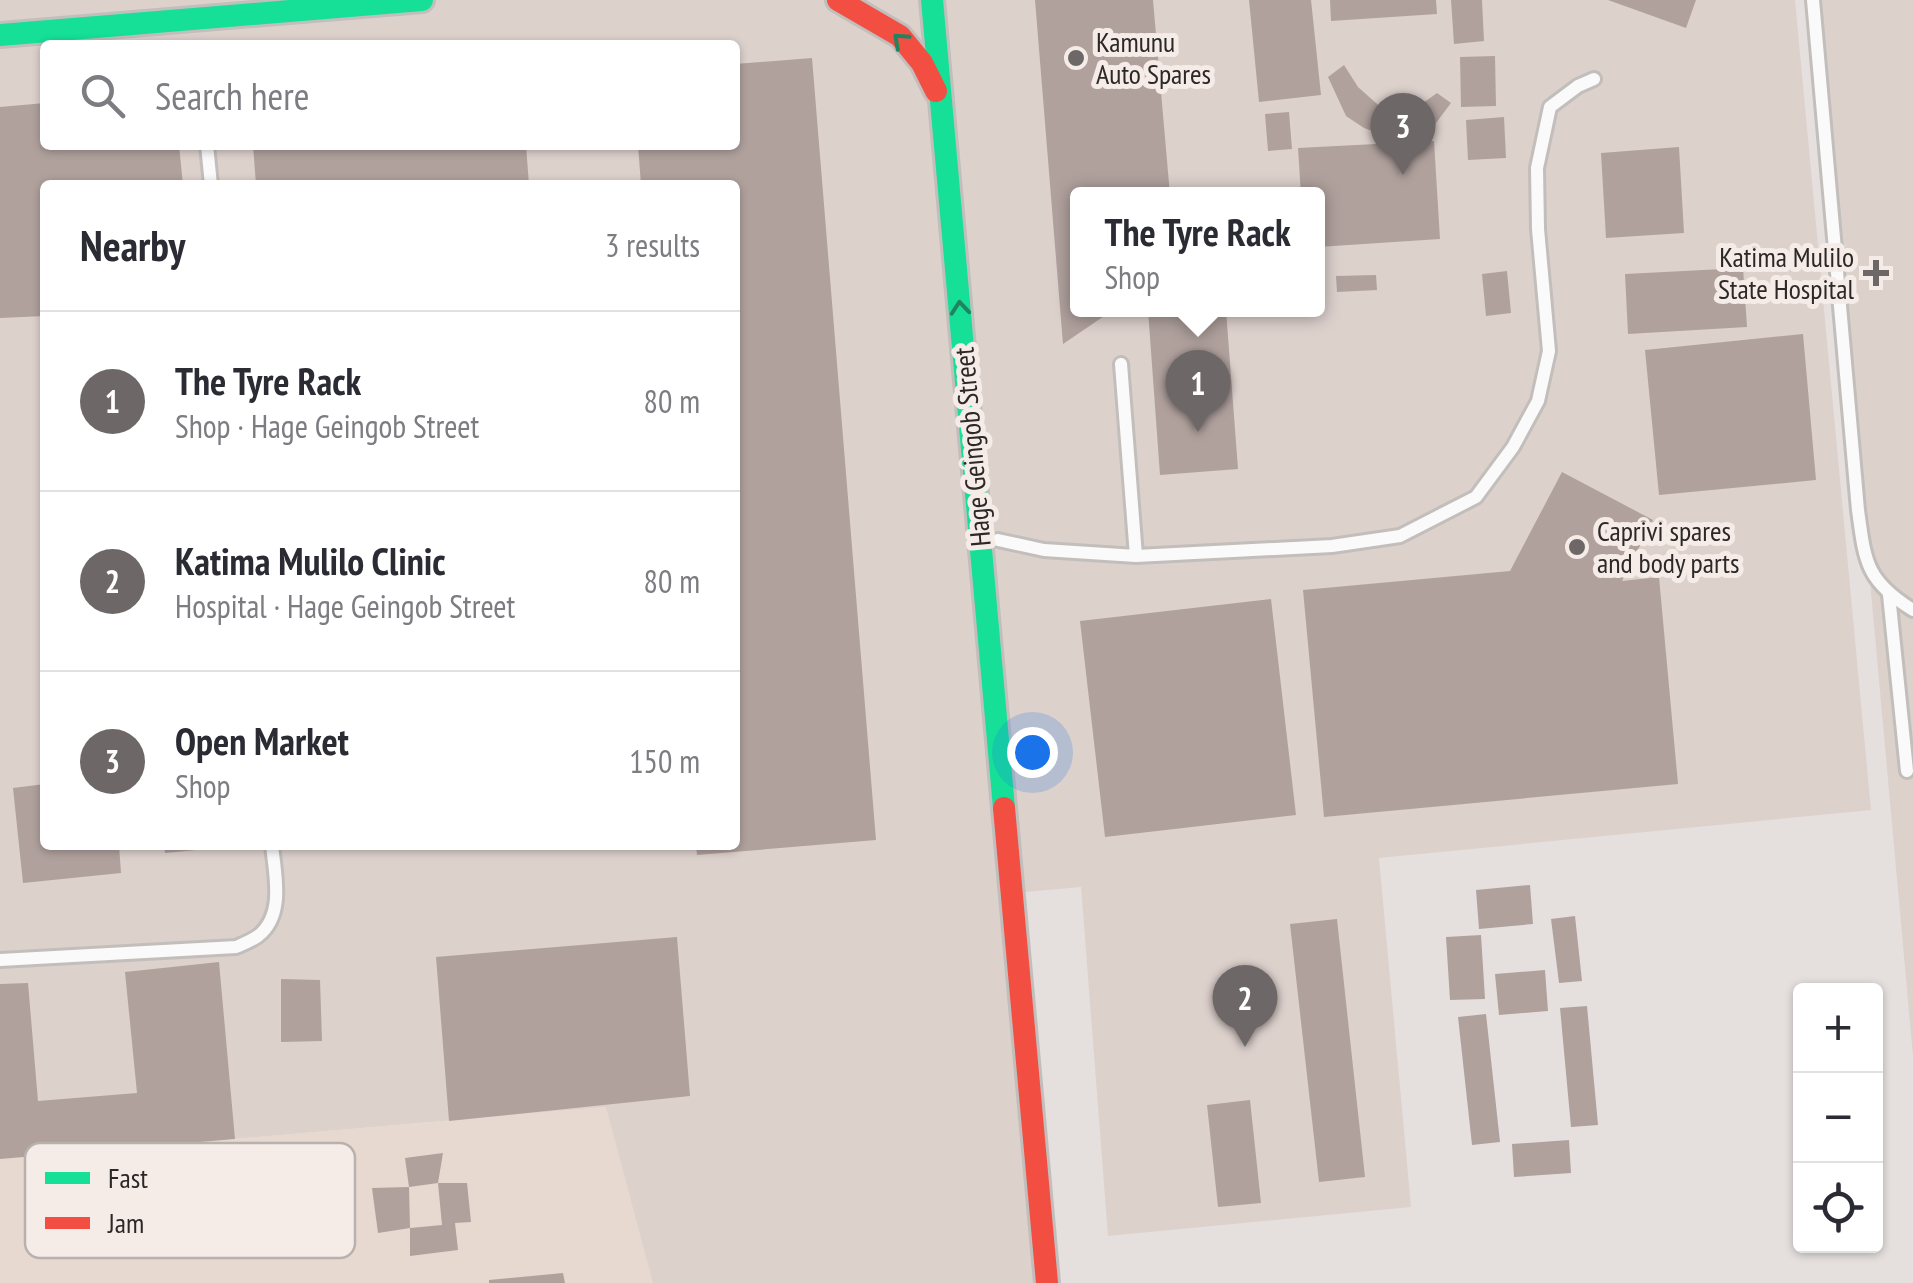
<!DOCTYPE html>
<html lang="en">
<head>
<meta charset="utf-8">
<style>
	body { margin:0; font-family:"PT Sans Narrow",sans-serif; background:#f7f7f7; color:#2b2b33 }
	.controls { position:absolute; right:30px; bottom:30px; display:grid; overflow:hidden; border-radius:10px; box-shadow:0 2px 8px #0004 }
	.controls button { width:90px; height:90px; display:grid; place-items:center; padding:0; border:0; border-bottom:2px solid #e1e1e2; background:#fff; color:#2b2b33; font:50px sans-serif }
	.you { position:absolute; left:1032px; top:752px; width:35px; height:35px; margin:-25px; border:8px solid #fff; border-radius:50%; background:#1a73e8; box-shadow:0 0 0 15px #1a73e833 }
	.badge { display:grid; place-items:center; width:65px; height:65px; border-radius:50%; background:#6d6867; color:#fff; font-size:32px; font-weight:700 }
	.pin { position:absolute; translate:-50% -82px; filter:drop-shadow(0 2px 5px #0008) }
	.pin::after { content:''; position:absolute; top:52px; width:35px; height:30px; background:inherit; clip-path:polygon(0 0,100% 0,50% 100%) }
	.popup { position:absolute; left:1070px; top:187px; width:255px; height:130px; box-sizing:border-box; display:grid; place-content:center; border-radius:10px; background:#fff; filter:drop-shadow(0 2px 8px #0005); font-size:32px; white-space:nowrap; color:#7c7c81 }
	.popup b { font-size:38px; color:#2b2b33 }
	.popup::after { content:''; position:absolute; left:50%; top:100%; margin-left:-20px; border:20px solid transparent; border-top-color:#fff }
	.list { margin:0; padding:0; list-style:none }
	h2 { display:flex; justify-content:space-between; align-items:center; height:130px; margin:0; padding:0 40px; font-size:42px }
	h2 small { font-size:32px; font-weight:400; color:#7c7c81 }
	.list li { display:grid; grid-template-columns:65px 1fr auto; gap:30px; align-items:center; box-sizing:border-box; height:180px; padding:0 40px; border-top:2px solid #e1e1e2 }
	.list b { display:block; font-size:38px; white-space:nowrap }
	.list p { margin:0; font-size:32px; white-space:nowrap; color:#7c7c81 }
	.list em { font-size:32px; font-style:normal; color:#7c7c81 }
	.icon { flex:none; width:55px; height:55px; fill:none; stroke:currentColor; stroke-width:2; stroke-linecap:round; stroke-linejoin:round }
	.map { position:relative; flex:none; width:1913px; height:1283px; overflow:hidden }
	.search { position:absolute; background:#fff; box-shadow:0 2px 8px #0004; left:40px; top:40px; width:700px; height:110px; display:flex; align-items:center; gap:25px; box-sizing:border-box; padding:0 35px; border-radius:10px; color:#7c7c81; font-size:38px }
	.panel { position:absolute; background:#fff; box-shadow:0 2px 8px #0004; left:40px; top:180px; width:700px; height:670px; border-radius:10px }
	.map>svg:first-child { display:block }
</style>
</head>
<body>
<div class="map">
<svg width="1913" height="1283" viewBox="0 0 1913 1283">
	<rect width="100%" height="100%" fill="#e5e0de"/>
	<path fill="#ddd1cc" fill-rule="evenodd" d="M0,0H1795L1871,810L1379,858L1411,1207L1108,1236L1081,887L1013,893L1047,1283H652L605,1107L0,1159ZM45,45H735V145H45ZM45,185H735V845H45ZM1078,195H1318V310H1078Z
		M1814,0H1913V1056L1869,570Z"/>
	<path fill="#e7d8d0" d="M606,1107L653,1283H0V1159Z"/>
	<path fill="#b0a19d" d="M1035,0H1153L1170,195H1078V310H1113L1063,344Z
		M1249,0H1311L1321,95L1259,102Z
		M1330,0H1436L1437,14L1331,21Z
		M1451,0H1482L1484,41L1454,44Z
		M1608,0H1696L1686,28Z
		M1495,56L1496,106L1461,107L1460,57Z
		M812,58L876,840L697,855L696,845H735V185H641L638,145H735V64Z
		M1344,65L1358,87L1385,111H1412L1437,93L1451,103L1433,127L1386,136L1364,128L1346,116L1328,77Z
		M45,103V145H179L183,185H45V316L0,318V107Z
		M1289,112L1292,149L1268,151L1265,114Z
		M1504,117L1506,158L1468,160L1466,120Z
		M1434,141L1440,239L1318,247V195H1301L1298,148Z
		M253,145H526L529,185H256Z
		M1679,147L1684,233L1606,238L1601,153Z
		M1743,268L1747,327L1628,334L1625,274Z
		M1507,271L1511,313L1486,316L1482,274Z
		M1376,275L1377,290L1337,292L1336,276Z
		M1148,310H1226L1238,469L1160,475Z
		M1803,334L1816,480L1659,495L1645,350Z
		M1562,472L1653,520L1622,581L1659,577L1678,784L1324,817L1303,590L1510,571Z
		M1271,599L1296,815L1105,837L1080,621Z
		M45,784V845H119L121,873L23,883L13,788Z
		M164,845H217V848L165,853Z
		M1530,885L1533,924L1479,929L1476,890Z
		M1575,916L1582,981L1559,983L1551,919Z
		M1337,919L1365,1177L1319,1182L1290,924Z
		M1481,935L1485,999L1450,1000L1446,937Z
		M677,937L690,1096L449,1121L436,957Z
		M219,962L235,1139L0,1159V984L28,983L38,1101L137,1093L125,972Z
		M1545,970L1548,1011L1499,1015L1495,974Z
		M281,979L320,980L322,1041L281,1042Z
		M1587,1006L1598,1125L1571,1127L1560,1008Z
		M1486,1014L1500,1142L1472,1145L1458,1017Z
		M1250,1100L1261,1203L1218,1207L1207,1105Z
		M1569,1140L1571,1173L1514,1177L1512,1144Z
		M443,1153L438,1183H467L471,1222L455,1223L458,1250L410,1256V1228L442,1225L438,1183L409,1187L405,1158Z
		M409,1187L410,1228L378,1233L372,1188Z
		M563,1273L565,1283H489V1280Z"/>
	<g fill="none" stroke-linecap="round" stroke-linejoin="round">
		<g stroke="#c2bebc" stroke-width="18">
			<path id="lane" d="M1813,0L1858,510C1865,562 1866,581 1913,610
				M207,145L211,185
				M1121,364L1136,556
				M998,540L1044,550L1136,556L1332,546L1400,536L1476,497L1513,447L1538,401L1549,351L1538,229L1537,168L1550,107L1578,86L1594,79
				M1889,595L1907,771
				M0,960L236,947C243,944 251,941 258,936C285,915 275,875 272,845"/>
		</g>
		<g stroke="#c2bebc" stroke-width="28">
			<path id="fast" d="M932,0L1004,808
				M0,35L422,0"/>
		</g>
		<g stroke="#c2bebc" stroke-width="28">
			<path id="jam" d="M838,0L900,36L922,63L936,91
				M1004,808L1047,1283"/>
		</g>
		<use href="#lane" stroke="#fbfafa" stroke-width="12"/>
		<use href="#fast" stroke="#16e098" stroke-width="22"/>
		<use href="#jam" stroke="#f24e42" stroke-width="22"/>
	</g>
	<defs><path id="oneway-chevron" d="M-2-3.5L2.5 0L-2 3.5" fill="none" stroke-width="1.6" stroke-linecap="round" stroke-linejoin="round" transform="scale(2.5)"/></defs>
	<g stroke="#218460">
		<use href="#oneway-chevron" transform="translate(900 40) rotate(-138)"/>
		<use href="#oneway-chevron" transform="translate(960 308) rotate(-95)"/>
	</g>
	<g fill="#6d6867" stroke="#f5ece8" stroke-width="4">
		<circle cx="1076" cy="58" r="10"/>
		<path d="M1871 258h10v10h10v10h-10v10h-10v-10h-10v-10h10z"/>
		<circle cx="1577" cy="547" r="10"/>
	</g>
	<g text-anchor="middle" stroke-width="10" stroke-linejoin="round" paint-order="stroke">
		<g font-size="28" fill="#2c2827" stroke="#f5ece8" text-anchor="start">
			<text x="1096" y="52">Kamunu<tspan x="1096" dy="32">Auto Spares</tspan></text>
			<text x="1854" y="267" text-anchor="end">Katima Mulilo<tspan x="1854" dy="32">State Hospital</tspan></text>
			<text x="1597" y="541">Caprivi spares<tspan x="1597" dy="32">and body parts</tspan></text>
		</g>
		<g font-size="28" fill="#2c2827" stroke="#f5ece8">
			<text transform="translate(972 447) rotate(-95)" y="10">Hage Geingob Street</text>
		</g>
	</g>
	<rect x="25" y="1143" width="330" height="115" rx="15" fill="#f5ece8" stroke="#b9b1ae" stroke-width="2.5"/>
	<rect x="45" y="1172" width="45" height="12" fill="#16e098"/>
	<rect x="45" y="1217" width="45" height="12" fill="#f24e42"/>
	<g font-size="28" fill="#2c2827">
		<text x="108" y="1188">Fast</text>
		<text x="108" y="1233">Jam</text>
	</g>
</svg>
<div class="controls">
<button>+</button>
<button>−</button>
<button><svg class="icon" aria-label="locate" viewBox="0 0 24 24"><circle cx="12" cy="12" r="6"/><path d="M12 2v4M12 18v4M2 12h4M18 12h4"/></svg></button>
</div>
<div class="you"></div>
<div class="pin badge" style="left:1198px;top:432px">1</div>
<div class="popup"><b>The Tyre Rack</b>Shop</div>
<div class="pin badge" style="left:1245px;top:1047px">2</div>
<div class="pin badge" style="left:1403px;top:175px">3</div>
<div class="search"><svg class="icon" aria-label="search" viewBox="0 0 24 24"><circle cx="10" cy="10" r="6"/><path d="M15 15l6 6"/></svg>Search here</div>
<section class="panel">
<h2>Nearby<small>3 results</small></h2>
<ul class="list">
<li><span class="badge">1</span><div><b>The Tyre Rack</b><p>Shop · Hage Geingob Street</p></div><em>80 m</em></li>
<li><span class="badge">2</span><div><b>Katima Mulilo Clinic</b><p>Hospital · Hage Geingob Street</p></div><em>80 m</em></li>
<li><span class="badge">3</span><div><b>Open Market</b><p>Shop</p></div><em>150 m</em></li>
</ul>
</section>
</div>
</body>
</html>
